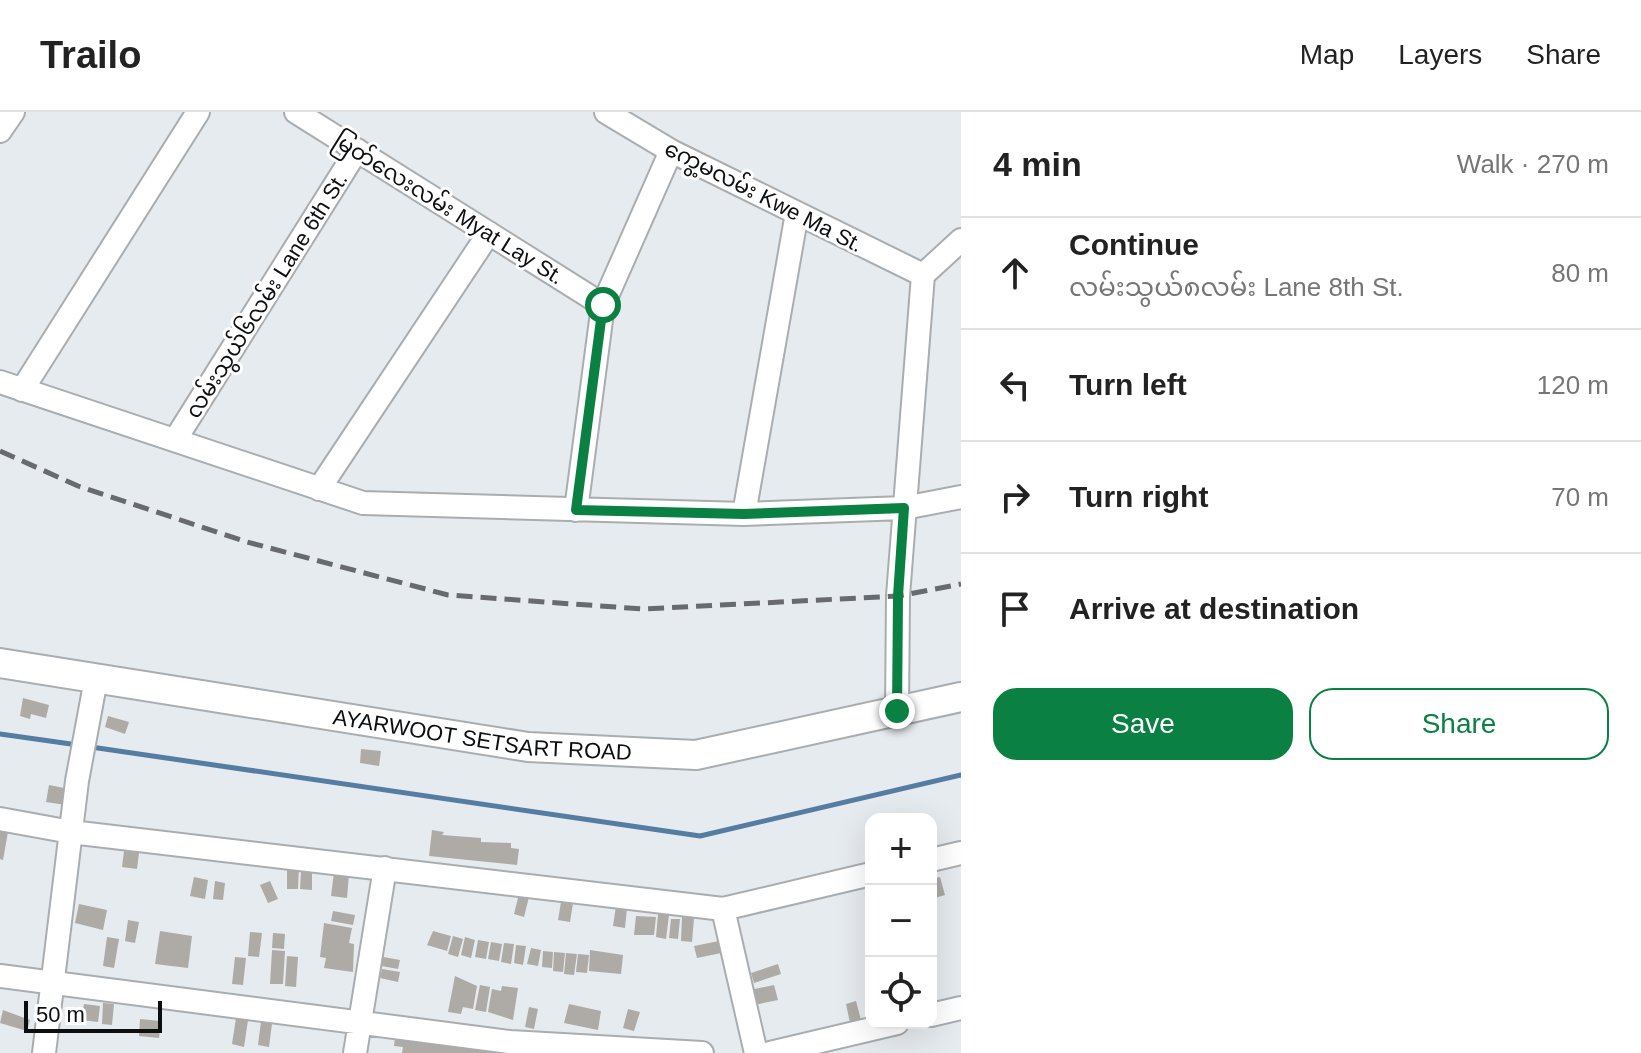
<!DOCTYPE html>
<html lang="en">
<head>
<meta charset="utf-8">
<style>
	body { margin:0; font-family:Helvetica,"Noto Sans Myanmar",sans-serif; background:#f2f2f2; color:#222 }
	.controls { position:absolute; right:24px; bottom:24px; display:grid; overflow:hidden; border-radius:16px; box-shadow:0 8px 32px #0002 }
	.controls button { width:72px; height:72px; display:grid; place-items:center; padding:0; border:0; border-bottom:2px solid #e0e0e0; background:#fff; color:#222; font:40px sans-serif }
	.scale { position:absolute; left:24px; bottom:20px; width:138px; box-sizing:border-box; padding-left:8px; border:4px solid #0d0e10; border-top:0; font-size:22px; line-height:28px; white-space:nowrap; color:#0d0e10; -webkit-text-stroke:6px #fff; paint-order:stroke }
	.stop { position:absolute; width:24px; height:24px; margin:-18px; border:6px solid #0b8043; border-radius:50%; background:#fff }
	.stop.end { background:#0b8043; border-color:#fff; box-shadow:0 2px 8px #0008 }
	.list { margin:0; padding:0; list-style:none }
	h2 { display:flex; justify-content:space-between; align-items:center; height:104px; margin:0; padding:0 32px; font-size:34px }
	h2 small { font-size:26px; font-weight:400; color:#767676 }
	.list li { display:grid; grid-template-columns:52px 1fr auto; gap:24px; align-items:center; box-sizing:border-box; height:112px; padding:0 32px; border-top:2px solid #e0e0e0 }
	.list b { display:block; font-size:30px; white-space:nowrap }
	.list p { margin:0; font-size:26px; white-space:nowrap; color:#767676 }
	.list em { font-size:26px; font-style:normal; color:#767676 }
	.actions { display:flex; gap:16px; padding:24px 32px }
	.actions a { flex:1; padding:18px 0; border:2px solid #0b8043; border-radius:24px; text-align:center; font-size:28px; color:#0b8043 }
	.actions .main { background:#0b8043; color:#fff }
	.icon { flex:none; width:44px; height:44px; fill:none; stroke:currentColor; stroke-width:2; stroke-linecap:round; stroke-linejoin:round }
	.map { position:relative; flex:none; width:961px; height:941px; overflow:hidden }
	header { display:flex; align-items:center; gap:48px; box-sizing:border-box; height:112px; padding:0 40px; background:#fff; border-bottom:2px solid #e0e0e0 }
	header strong { font-size:38px }
	nav { display:flex; gap:44px; margin-inline-start:auto; font-size:28px }
	main { display:flex }
	aside { flex:1; background:#fff }
	.map>svg:first-child { display:block }
</style>
</head>
<body>
<header>
<strong>Trailo</strong>
<nav><a>Map</a><a>Layers</a><a>Share</a></nav>
</header>
<main>
<div class="map">
<svg width="961" height="941" viewBox="0 0 961 941">
	<rect width="100%" height="100%" fill="#e6ebef"/>
	<g fill="none" stroke-linecap="round" stroke-linejoin="round">
		<path stroke="#547da2" stroke-width="5" d="M0,622L78,633
			M91,635L700,724L961,663"/>
	</g>
	<path fill="#aeaaa6" d="M23,586L49,593L46,606L31,602L30,607L20,604Z
		M108,604L129,610L125,622L105,615Z
		M361,637L381,639L379,654L360,651Z
		M49,673L69,677L66,693L46,690Z
		M0,718L8,720L3,748L0,747Z
		M432,718L444,720L442,723L481,726V730L511,731V736L519,737L517,753L429,744Z
		M125,731L140,733L137,757L122,755Z
		M287,754H299L298,777H287Z
		M301,759L312,760V778L300,777Z
		M334,760L349,762L347,786L331,784Z
		M194,765L208,768L205,787L190,784Z
		M940,765L945,783L935,786L931,767Z
		M215,769L225,771L223,788L213,787Z
		M270,769L278,787L268,791L260,773Z
		M519,782L529,785L524,805L514,802Z
		M561,790L573,791L570,810L558,808Z
		M79,792L107,798L103,818L75,811Z
		M616,794L627,796L625,816L613,814Z
		M333,799L355,803L353,813L331,809Z
		M658,802L669,803L666,827L656,825Z
		M636,804L656,805L654,823H634Z
		M682,805L694,806L692,830L681,829Z
		M671,807H680L678,827L669,826Z
		M128,808L139,810L135,831L125,829Z
		M324,811L352,816L349,831L354,832L353,860L324,856L326,846L320,845Z
		M160,819L192,824L188,856L155,852Z
		M433,819L451,824L447,839L427,833Z
		M250,820L262,821L259,845L248,844Z
		M273,821L285,822L284,837L272,836Z
		M453,824L463,827L458,845L448,842Z
		M107,825L119,827L114,856L103,854Z
		M465,825L475,828L471,846L461,843Z
		M478,828L489,830L486,847L475,845Z
		M724,828L726,840L697,846L694,834Z
		M491,830L502,832L499,849L488,847Z
		M504,831L514,832L511,852L501,850Z
		M516,833L526,834L523,853L514,851Z
		M531,836L541,838L538,854L527,852Z
		M272,838L285,839L283,872H270Z
		M590,838L623,843L621,862L589,859Z
		M543,839L553,840L552,856L542,855Z
		M554,840L565,841L563,860L553,859Z
		M566,841L577,842L574,863L564,862Z
		M578,842L589,843L587,861L576,860Z
		M287,844L298,845L296,875L285,874Z
		M378,844L400,848L398,857L376,853Z
		M235,845L246,846L243,873L232,872Z
		M778,852L781,862L754,871L751,861Z
		M382,857L400,860L398,870L380,866Z
		M455,864L477,874L473,897L463,895L461,902L448,900Z
		M480,873L490,875L486,900L475,898Z
		M774,873L778,888L754,893L750,878Z
		M502,874L518,876L513,908L488,900L492,877L501,879Z
		M856,889L861,908L850,911L846,892Z
		M103,891L114,892L112,913L102,912Z
		M84,892L100,894L98,910L81,908Z
		M569,892L601,899L598,918L564,911Z
		M529,895L538,897L534,917L525,915Z
		M628,897L640,900L634,919L623,916Z
		M3,898L30,908L27,919L0,911Z
		M262,902L273,904L269,935L258,933Z
		M236,906L248,908L244,935L232,932Z
		M140,907L161,909L159,926L139,924Z
		M396,918L497,934L496,941H402L403,935L394,934Z"/>
	<g fill="none" stroke-linecap="round" stroke-linejoin="round">
		<g stroke="#a9adb0" stroke-width="26">
			<path id="minor" d="M296,0L603,193
				M606,0L671,39L923,163
				M0,19L13,0
				M923,163L961,128
				M0,270L363,391L744,402L904,396L961,385
				M22,278L198,0
				M175,328L357,38
				M319,377L489,121
				M576,398L603,193L671,39
				M744,402L797,101
				M897,599L898,484L923,163
				M0,707L71,720L723,797L871,762
				M931,748L961,741
				M723,797L756,941
				M0,864L510,930L702,941
				M931,903L961,896
				M44,941L77,669L96,567
				M355,941L385,756
				M770,941L897,911"/>
		</g>
		<g stroke="#a9adb0" stroke-width="32">
			<g id="major">
				<path id="s1" d="M0,551L528,635L696,643L961,585"/>
			</g>
		</g>
		<use href="#minor" stroke="#fff" stroke-width="22"/>
		<use href="#major" stroke="#fff" stroke-width="28"/>
		<path stroke="#686a6d" stroke-width="5" stroke-dasharray="16 8" stroke-linecap="butt" d="M0,339L78,374L247,430L448,483L643,497L898,484L961,472"/>
	</g>
	<g fill="none" stroke-linecap="round" stroke-linejoin="round">
		<path stroke="#0b8043" stroke-width="10" d="M603,193L576,398L744,402L904,396L898,484L897,599"/>
	</g>
	<g text-anchor="middle" stroke-width="6" stroke-linejoin="round" paint-order="stroke">
		<g font-size="22" fill="#0d0e10" stroke="#fff">
			<text transform="translate(764 84) rotate(27)" y="8">ကွေ့မလမ်း Kwe Ma St.</text>
			<text transform="translate(449 96) rotate(32)" y="8">မြတ်လေးလမ်း Myat Lay St.</text>
			<text transform="translate(266 183) rotate(-58)" y="8">လမ်းသွယ်၆လမ်း Lane 6th St.</text>
			<text dy="8" stroke="none"><textPath href="#s1" startOffset="488">AYARWOOT SETSART ROAD</textPath></text>
		</g>
	</g>
</svg>
<div class="controls">
<button>+</button>
<button>−</button>
<button><svg class="icon" aria-label="locate" viewBox="0 0 24 24"><circle cx="12" cy="12" r="6"/><path d="M12 2v4M12 18v4M2 12h4M18 12h4"/></svg></button>
</div>
<div class="scale">50 m</div>
<div class="stop" style="left:603px;top:193px"></div>
<div class="stop end" style="left:897px;top:599px"></div>
</div>
<aside>
<h2>4 min<small>Walk · 270 m</small></h2>
<ul class="list">
<li><svg class="icon" aria-label="ahead" viewBox="0 0 24 24"><path d="M12 20V5M6 11l6-6 6 6"/></svg><div><b>Continue</b><p>လမ်းသွယ်၈လမ်း Lane 8th St.</p></div><em>80 m</em></li>
<li><svg class="icon" aria-label="left" viewBox="0 0 24 24"><path d="M17 20v-9H6M10 6l-5 5 5 5"/></svg><div><b>Turn left</b></div><em>120 m</em></li>
<li><svg class="icon" aria-label="right" viewBox="0 0 24 24"><path d="M7 20v-9h11M14 6l5 5-5 5"/></svg><div><b>Turn right</b></div><em>70 m</em></li>
<li><svg class="icon" aria-label="arrive" viewBox="0 0 24 24"><path d="M6 21V4h12l-3 4 3 4H6"/></svg><div><b>Arrive at destination</b></div></li>
</ul>
<div class="actions"><a class="main">Save</a><a>Share</a></div>
</aside>
</main>
</body>
</html>
